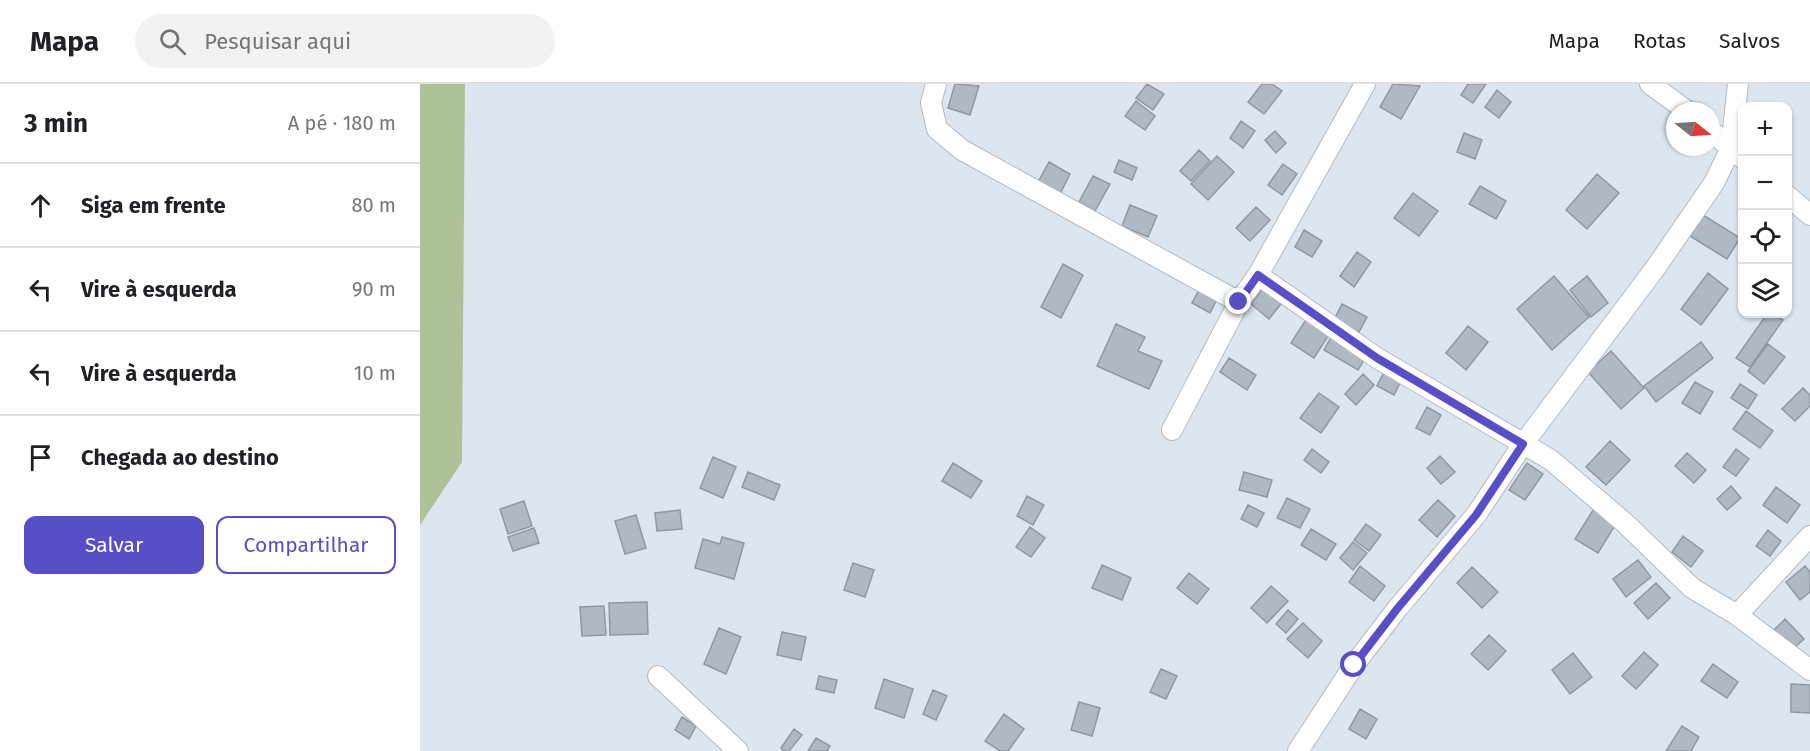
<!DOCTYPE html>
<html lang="pt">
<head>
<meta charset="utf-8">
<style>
	body { margin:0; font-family:"Fira Sans",sans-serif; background:#f2f2f2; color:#202124 }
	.controls { position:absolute; right:18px; top:18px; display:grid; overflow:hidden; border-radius:12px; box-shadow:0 2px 4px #0004 }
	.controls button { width:54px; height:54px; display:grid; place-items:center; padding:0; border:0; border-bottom:2px solid #e0e0e0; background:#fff; color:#202124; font:30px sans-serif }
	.compass { position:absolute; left:1246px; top:18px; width:54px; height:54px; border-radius:50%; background:#fff; box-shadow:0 2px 4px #0004; rotate:107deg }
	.stop { position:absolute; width:18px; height:18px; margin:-14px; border:4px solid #584fc7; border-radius:50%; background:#fff }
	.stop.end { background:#584fc7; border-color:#fff; box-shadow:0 2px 6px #0008 }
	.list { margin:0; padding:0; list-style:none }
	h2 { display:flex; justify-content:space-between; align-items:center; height:78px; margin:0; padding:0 24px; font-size:26px }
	h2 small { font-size:20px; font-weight:400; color:#757577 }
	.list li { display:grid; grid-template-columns:39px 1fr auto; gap:18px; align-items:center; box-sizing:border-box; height:84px; padding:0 24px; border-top:2px solid #e0e0e0 }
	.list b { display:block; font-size:22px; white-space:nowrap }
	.list em { font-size:20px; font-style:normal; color:#757577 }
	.actions { display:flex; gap:12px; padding:18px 24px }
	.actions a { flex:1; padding:14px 0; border:2px solid #584fc7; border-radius:12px; text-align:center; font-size:21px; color:#584fc7 }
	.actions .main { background:#584fc7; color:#fff }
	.icon { flex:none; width:33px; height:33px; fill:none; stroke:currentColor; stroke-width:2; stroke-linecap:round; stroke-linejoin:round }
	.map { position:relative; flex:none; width:1390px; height:667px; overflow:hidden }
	header { display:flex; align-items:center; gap:36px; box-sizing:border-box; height:84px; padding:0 30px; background:#fff; border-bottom:2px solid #e0e0e0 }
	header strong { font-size:28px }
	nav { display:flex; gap:33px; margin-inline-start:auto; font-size:21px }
	.search { width:420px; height:54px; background:#f2f2f2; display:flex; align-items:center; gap:15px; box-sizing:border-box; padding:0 21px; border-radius:33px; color:#757577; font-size:22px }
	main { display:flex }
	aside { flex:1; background:#fff }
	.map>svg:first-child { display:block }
</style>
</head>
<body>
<header>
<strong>Mapa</strong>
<div class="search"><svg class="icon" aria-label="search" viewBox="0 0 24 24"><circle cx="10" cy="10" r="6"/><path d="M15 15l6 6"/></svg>Pesquisar aqui</div>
<nav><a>Mapa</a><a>Rotas</a><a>Salvos</a></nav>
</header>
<main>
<aside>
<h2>3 min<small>A pé · 180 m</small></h2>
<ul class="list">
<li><svg class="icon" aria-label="ahead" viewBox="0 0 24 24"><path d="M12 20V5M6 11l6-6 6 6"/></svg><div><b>Siga em frente</b></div><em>80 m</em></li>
<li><svg class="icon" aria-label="left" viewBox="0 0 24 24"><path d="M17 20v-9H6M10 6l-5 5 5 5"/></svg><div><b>Vire à esquerda</b></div><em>90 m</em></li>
<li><svg class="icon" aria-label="left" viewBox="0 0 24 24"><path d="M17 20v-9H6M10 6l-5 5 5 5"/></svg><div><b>Vire à esquerda</b></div><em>10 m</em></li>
<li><svg class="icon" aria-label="arrive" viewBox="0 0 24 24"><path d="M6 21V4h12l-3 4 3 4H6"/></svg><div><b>Chegada ao destino</b></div></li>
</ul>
<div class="actions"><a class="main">Salvar</a><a>Compartilhar</a></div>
</aside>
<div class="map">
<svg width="1390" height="667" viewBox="0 0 1390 667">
	<rect width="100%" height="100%" fill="#dce6ee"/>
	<path fill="#aec298" d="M0,0H45L42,378L0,441Z"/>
	<path fill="#b0b9c1" stroke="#9099a1" stroke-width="1.5" d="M535,0L559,2L550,31L528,24Z
		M727,0L744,10L733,26L716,14Z
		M842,0H852L862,7L844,30L828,18Z
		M973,0L1000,2L981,35L960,23Z
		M1048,0H1066L1053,19L1041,11Z
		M1077,6L1091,18L1079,34L1065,23Z
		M716,17L735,32L725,46L705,32Z
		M821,37L835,47L823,64L810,54Z
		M855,47L866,59L856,69L845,56Z
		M1044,49L1062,56L1055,75L1037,68Z
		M779,66L790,77L771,97L760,87Z
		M797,72L814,88L788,116L771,100Z
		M699,76L717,84L712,96L694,88Z
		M629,78L650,90L640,110L618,98Z
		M863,80L877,90L862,111L848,101Z
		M1177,90L1199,109L1167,145L1146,126Z
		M673,92L690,100L675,127L659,118Z
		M1060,102L1086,117L1076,135L1049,120Z
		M993,109L1018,127L999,152L974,134Z
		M710,121L737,132L728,153L702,142Z
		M836,123L850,136L830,157L816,144Z
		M1283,131L1320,154L1307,175L1270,152Z
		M884,146L902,157L892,173L875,163Z
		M937,168L951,178L934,203L920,192Z
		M643,180L663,191L641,234L621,223Z
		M1288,189L1308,205L1281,241L1261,225Z
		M1134,192L1169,233L1132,266L1097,225Z
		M1167,192L1188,219L1171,233L1150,206Z
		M846,201L864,216L849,235L831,220Z
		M779,206L797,215L790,229L772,219Z
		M922,220L947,233L939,248L914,236Z
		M1347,230H1353L1363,236L1330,283L1316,274Z
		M889,231L912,246L894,274L871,259Z
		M696,240L725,253L718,267L742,277L729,305L677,282Z
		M1048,242L1068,258L1046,286L1026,269Z
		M911,253L946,273L938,286L904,266Z
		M1281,258L1293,274L1236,318L1224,302Z
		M1348,260L1365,273L1344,300L1328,287Z
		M1191,267L1224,304L1201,325L1168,288Z
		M809,274L836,291L827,306L800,288Z
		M964,288L981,297L974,311L957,302Z
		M943,290L954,301L936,321L925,310Z
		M1275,298L1293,308L1280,330L1262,319Z
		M1320,300L1337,311L1328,325L1311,314Z
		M1383,304L1390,311V322L1375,337L1362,325Z
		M899,309L919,323L901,349L880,334Z
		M1007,323L1021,331L1010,351L996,344Z
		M1326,327L1353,347L1340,364L1313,345Z
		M1190,357L1210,376L1186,401L1166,383Z
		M892,365L909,378L901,389L884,376Z
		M1316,365L1329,375L1316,392L1303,383Z
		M1267,369L1286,386L1274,399L1255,382Z
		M1020,372L1035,388L1021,400L1007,384Z
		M293,373L316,383L303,414L280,404Z
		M533,379L562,397L551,414L522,397Z
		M1107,379L1123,390L1105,416L1089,406Z
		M328,388L360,401L354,416L322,403Z
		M824,388L852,396L847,413L819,406Z
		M1311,402L1321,414L1307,426L1297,415Z
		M1356,403L1380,421L1367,439L1343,421Z
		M607,412L624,421L613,441L597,432Z
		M867,414L890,425L880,444L857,434Z
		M1018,416L1035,432L1017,453L999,436Z
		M104,417L112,442L88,450L80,425Z
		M828,421L844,429L837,443L821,435Z
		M1175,423L1197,438L1178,469L1155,455Z
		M260,426L262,445L237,447L235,429Z
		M216,431L226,464L205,470L195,437Z
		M946,440L961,451L949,467L934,456Z
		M610,443L625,454L611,473L596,463Z
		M114,444L119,459L93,467L88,453Z
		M891,445L916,460L906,476L881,461Z
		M1348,446L1361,457L1350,472L1336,462Z
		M1263,452L1283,467L1271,483L1252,468Z
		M302,453L324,459L314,495L275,484L283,455L300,460Z
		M933,458L947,469L933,486L920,474Z
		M1218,476L1231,493L1206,513L1193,495Z
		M433,479L454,486L445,513L424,506Z
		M682,481L711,494L702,516L672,504Z
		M940,482L965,502L954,517L929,498Z
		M1385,482L1390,488V508L1380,516L1366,498Z
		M1052,483L1078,508L1062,524L1037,499Z
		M769,489L789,505L777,520L757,504Z
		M1236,499L1250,514L1228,535L1214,519Z
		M851,502L868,517L847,539L831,524Z
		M227,518L228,550L190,551L189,519Z
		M184,522L186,551L162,552L160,523Z
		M868,526L878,535L866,549L856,540Z
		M1365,535L1384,555L1373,565L1354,546Z
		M883,539L902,557L888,574L867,555Z
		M299,544L321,553L306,590L284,580Z
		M362,548L386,553L381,576L357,571Z
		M1069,551L1086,567L1068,586L1051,570Z
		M1224,568L1238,581L1216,605L1202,592Z
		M1153,569L1172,593L1150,610L1132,586Z
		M1293,580L1318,598L1307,614L1281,597Z
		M741,585L757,592L746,615L730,608Z
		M399,592L417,596L414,609L396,605Z
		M464,595L493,605L484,634L455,624Z
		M1371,600L1390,601V629L1371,628Z
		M513,606L527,612L516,636L503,630Z
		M659,618L680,624L672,652L651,646Z
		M940,625L957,635L946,655L929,645Z
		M584,630L604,645L588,667H580L565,657Z
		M262,633L276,642L269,655L255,646Z
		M1262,642L1279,653L1271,667H1246Z
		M374,645L382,651L369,667H364L361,664Z
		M396,654L410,662L407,667H388Z"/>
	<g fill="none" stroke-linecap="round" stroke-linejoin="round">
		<g stroke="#b1bbc3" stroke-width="22">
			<path id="street" d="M516,0L511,19L517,45L542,66L819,218
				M1230,0L1267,27
				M1291,47L1322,74
				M1368,112L1390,131
				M838,191L957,274L1131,376L1206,440L1272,504L1317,531L1390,586
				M752,346L819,218L838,191L945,0
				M1317,531L1390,452
				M238,592L318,667
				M878,667L934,581L977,525L1056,431L1103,360L1234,186L1294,99L1311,64L1318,0"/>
		</g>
		<use href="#street" stroke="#fff" stroke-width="20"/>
	</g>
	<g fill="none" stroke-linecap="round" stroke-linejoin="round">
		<path stroke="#584fc7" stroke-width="8" d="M819,218L838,191L957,274L1103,360L1056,431L977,525L934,581"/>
	</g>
</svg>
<div class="controls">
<button>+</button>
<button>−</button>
<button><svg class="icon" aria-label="locate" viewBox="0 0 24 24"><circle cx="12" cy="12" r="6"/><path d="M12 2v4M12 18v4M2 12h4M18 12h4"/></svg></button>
<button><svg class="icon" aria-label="layers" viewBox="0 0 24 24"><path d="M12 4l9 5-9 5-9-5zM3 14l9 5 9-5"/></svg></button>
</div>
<svg class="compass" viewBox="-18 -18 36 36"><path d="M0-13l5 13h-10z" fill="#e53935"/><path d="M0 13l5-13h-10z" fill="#757577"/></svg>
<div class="stop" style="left:934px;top:581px"></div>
<div class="stop end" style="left:819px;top:218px"></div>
</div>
</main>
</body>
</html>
